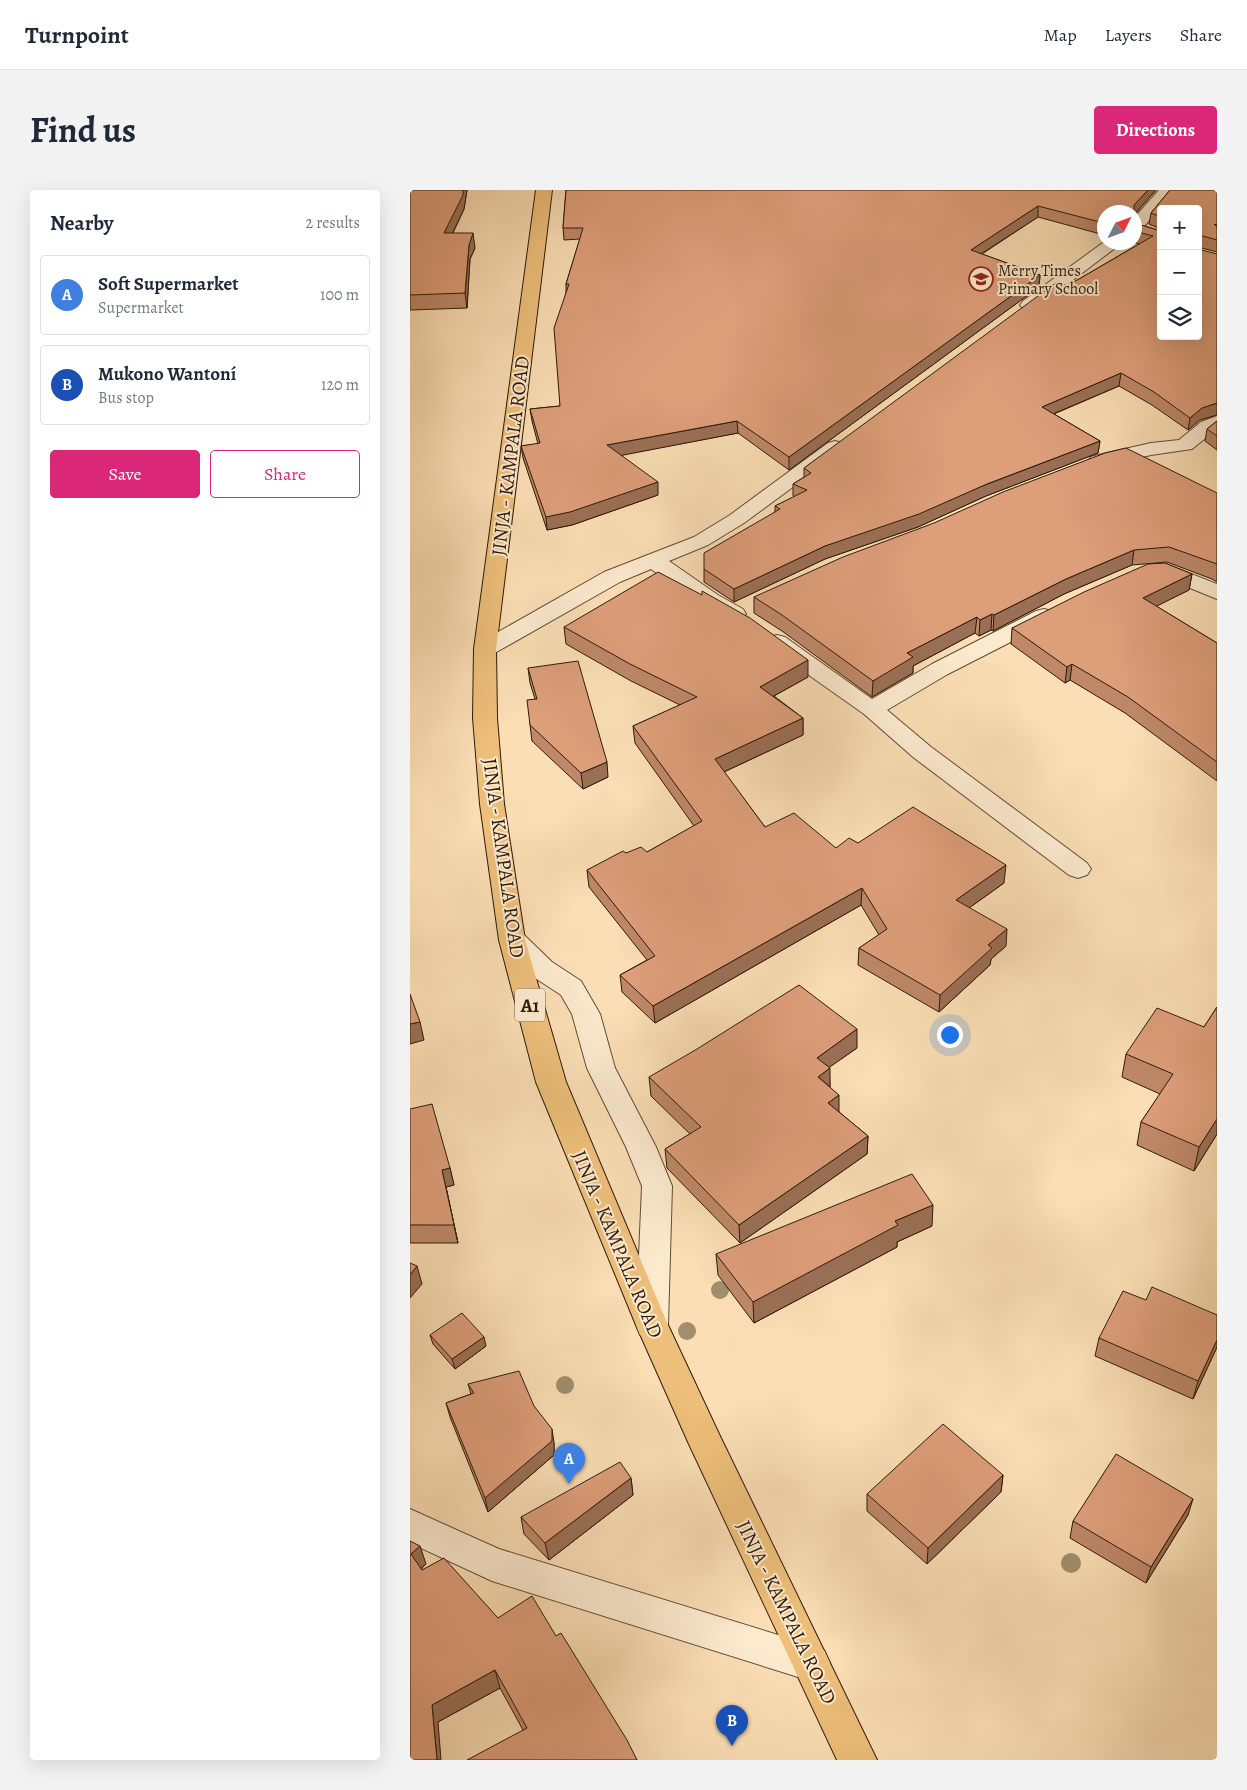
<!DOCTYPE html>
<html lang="en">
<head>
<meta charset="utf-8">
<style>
	body { margin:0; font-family:Alegreya,serif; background:#f2f2f3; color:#1f2937 }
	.controls { position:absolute; right:15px; top:15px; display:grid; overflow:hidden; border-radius:5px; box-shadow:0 5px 20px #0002 }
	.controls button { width:45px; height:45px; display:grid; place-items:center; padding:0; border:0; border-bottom:1px solid #e0e1e3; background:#fff; color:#1f2937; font:25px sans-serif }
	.compass { position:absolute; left:687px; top:15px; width:45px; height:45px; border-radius:50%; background:#fff; box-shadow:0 5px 20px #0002; rotate:48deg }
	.you { position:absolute; left:539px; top:844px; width:18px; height:18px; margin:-12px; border:4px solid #fff; border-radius:50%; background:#1a73e8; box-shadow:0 0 0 8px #1a73e833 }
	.badge { display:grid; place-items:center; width:32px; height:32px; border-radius:50%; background:#db2777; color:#fff; font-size:16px; font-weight:700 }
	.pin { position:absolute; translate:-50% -41px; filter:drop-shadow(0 1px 2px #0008) }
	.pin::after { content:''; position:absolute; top:26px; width:18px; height:15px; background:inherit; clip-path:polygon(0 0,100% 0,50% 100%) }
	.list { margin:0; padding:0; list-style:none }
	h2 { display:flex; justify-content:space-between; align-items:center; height:65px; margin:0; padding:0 20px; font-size:21px }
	h2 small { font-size:16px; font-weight:400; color:#747a83 }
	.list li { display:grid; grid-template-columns:32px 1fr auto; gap:15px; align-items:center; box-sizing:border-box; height:80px; margin:0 10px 10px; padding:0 10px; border:1px solid #e0e1e3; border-radius:5px }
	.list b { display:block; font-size:19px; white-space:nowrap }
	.list p { margin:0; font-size:16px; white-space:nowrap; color:#747a83 }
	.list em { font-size:16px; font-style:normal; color:#747a83 }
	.actions { display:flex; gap:10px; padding:15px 20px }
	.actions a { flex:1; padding:11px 0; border:1px solid #db2777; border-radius:5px; text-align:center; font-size:18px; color:#db2777 }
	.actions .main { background:#db2777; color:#fff }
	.icon { flex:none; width:28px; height:28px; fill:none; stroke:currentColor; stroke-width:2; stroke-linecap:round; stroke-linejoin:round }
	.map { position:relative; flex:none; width:807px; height:1570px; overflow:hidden; border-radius:5px }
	header { display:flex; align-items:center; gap:30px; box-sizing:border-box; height:70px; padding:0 25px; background:#fff; border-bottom:1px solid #e0e1e3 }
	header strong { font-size:24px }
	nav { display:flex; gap:28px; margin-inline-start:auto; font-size:18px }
	.intro { display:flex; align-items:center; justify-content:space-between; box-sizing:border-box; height:120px; padding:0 30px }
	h1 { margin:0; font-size:35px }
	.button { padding:12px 22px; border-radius:5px; background:#db2777; color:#fff; font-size:18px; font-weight:700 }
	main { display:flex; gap:30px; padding:0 30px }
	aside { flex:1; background:#fff; border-radius:5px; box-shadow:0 5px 20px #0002 }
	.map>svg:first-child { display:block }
</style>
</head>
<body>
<header>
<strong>Turnpoint</strong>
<nav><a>Map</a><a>Layers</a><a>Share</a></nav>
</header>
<div class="intro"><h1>Find us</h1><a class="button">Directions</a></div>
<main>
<aside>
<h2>Nearby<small>2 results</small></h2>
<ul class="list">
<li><span class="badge" style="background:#3f7fe0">A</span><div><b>Soft Supermarket</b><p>Supermarket</p></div><em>100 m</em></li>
<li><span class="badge" style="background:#1a4fb4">B</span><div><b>Mukono Wantoní</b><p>Bus stop</p></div><em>120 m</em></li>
</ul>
<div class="actions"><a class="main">Save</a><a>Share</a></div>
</aside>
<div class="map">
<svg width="807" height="1570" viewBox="0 0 807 1570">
	<rect width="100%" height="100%" fill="#fbdeb5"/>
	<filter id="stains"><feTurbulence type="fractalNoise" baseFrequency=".004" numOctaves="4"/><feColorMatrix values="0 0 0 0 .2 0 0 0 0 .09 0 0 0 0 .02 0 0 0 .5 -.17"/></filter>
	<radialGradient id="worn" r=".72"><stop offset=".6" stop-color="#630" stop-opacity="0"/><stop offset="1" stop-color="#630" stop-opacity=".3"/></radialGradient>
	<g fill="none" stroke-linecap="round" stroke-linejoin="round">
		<g stroke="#614b34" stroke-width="2">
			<path id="minor" d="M749,0H766L730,41L724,43V28Z
				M694,52H713L625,119L619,120L613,119L610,115L613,111Z
				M807,226V239L782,259L741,265L688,277L681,275L678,271L681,267L688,265L741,253L769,250L791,232Z
				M425,251L432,253L435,257L432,261L334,333L298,355L259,371L308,405L333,419L336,424L333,429C330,429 328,431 325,431C308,431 257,390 241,379L210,392L83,464L75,466L67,464L64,459L67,454L194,382L284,347L320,325L418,253Z
				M756,374L807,394V409L753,387L737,386L734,381L737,376Z
				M634,419L642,421L645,426L642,431L538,484L477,520L521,557L677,673L681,679L677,685L668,688L659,685L503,567L454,524L359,457L356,452L359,447L367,445L375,447L462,509L522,474L626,421Z
				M102,741L112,743L142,772L171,791L190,824L205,878L246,957L262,996L258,1135L254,1145L242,1149L230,1145L226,1135L232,996L216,957L177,878L162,824L151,805L122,786L92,757L89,750L92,743Z
				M0,1319L89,1359L401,1455L414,1460L420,1473L414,1486L401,1491L82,1391L0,1353Z"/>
		</g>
		<g stroke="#2e1a09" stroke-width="2">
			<path id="highway" d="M126,0H142L86,459L87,528L94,614L115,750L156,892L258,1135L309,1244L467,1570H427L278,1252L226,1135L126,892L89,750L70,614L63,528L64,459Z"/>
		</g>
		<use href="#minor" fill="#fceacf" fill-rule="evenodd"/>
		<use href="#highway" fill="#eebf7a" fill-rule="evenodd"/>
	</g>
	<g fill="#a18e6d">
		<circle cx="310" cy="1100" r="9"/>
		<circle cx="277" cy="1141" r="9"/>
		<circle cx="155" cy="1195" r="9"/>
		<circle cx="661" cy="1373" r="10"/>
	</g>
	<path fill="#be8869" stroke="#2e1a09" d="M0,0H57L54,19L43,43L65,58L60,69L57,118L0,120Z
		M156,0H746L724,25L694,22V45L628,27L572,64L630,85L629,97L379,280L328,243L211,265L248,305L162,335L137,340L113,268L111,256L128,254L122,231L120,219L150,216L156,102V94L170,49L154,50L153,38Z
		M760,0H807V62L788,57V19H751V39L739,34L741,23Z
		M724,33L751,41V146L807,64V225L790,230L778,240L742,215L709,196L644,224L690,251L688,263L576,306L508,337L415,369L324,412L294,392V379L365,322V316L384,307L383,306V294L394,287V278L657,96L729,54L723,52H724Z
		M807,231V260L795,251L797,239Z
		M807,303V392L802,389L757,372L722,375L654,404L583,441L581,440L569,446L565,443L503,476V483L462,507L372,441L344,423V407Z
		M782,384L779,400L746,416L807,453V591L715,523L660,490L655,493L601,454L602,438Z
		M154,437L398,487L364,506L393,528V545L314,582L355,637L426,658L448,653L594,693L559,718L596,756L581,769L580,775L529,822L448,775L449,758L469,745L451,715L245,833L212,802L210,785L237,770L179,697L177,680L216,663L237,662L284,636L225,553L223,536L270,515L221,491L156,454Z
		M118,478L198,587L173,599L122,551L120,535L125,509L120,493Z
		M807,817V944L784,981L727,955L731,932L750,904L712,887L716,864L794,837Z
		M447,858L419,877L420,897L429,922L458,946L457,964L330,1053L257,978L255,959L280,944L241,906L239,887Z
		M0,919L40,978L44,995L36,997L48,1053H0Z
		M522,1036L487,1052V1057L344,1133L308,1085L306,1064Z
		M736,1110L807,1125V1157L783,1209L685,1166L689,1148Z
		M20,1145L76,1156L45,1179L23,1154Z
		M58,1194L124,1216L144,1253V1265L78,1322L40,1227L36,1213L61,1204Z
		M593,1285L591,1302L517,1374L457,1321V1304Z
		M221,1288L223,1305L139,1370L114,1344L111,1327Z
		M778,1325L736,1393L660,1348L663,1331Z
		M0,1351L16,1374L12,1378V1380L88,1428L146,1446L227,1570L113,1540L90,1498L28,1532Z"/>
	<path fill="#9b6f55" stroke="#2e1a09" d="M53,0H57L54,19L36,57L34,43Z
		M738,0H746L724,25V22H723L724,15Z
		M628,16V27L560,71L561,60Z
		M63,43L65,58L60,69L57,118L55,103L59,55Z
		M630,85L629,97L379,280V267Z
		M711,183L709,196L631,229L632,217Z
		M807,213V225L790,230L778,240L780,228L792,218Z
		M327,231L328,243L198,268L197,255Z
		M690,251L688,263L576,306L508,337L415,369L324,412V399L415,356Z
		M248,292V305L162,335L137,340L136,327Z
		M724,360L722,375L654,404L583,441L584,425L656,389Z
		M782,384L779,400L731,424L733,408Z
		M582,424L581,440L569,446L570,430Z
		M567,427L565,443L503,476V483L462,507L463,491L497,463Z
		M398,470V487L351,513L350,497Z
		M662,474L660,490L655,493L657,477Z
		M393,528V545L305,586V569Z
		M197,572L198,587L173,599L171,583Z
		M596,675L594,693L545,728L546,710Z
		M452,698L451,715L245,833L243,816Z
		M597,739L596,756L581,769L580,775L529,822L530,805L578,755Z
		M10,832L14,850L0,854V834Z
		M447,839V858L407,886V868Z
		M420,878V897L408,887Z
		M429,905V923L418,913Z
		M807,929V944L784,981L789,957Z
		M458,946L457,964L330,1053L329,1035Z
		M40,978L44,995L36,997L48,1053L32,980Z
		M523,1015L522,1036L487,1052V1057L344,1133L343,1112L485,1031Z
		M7,1076L12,1094L0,1108V1085Z
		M74,1147L76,1156L45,1179L42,1169Z
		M807,1150V1157L783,1209L788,1191Z
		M142,1239L144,1253V1265L78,1322L75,1308Z
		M593,1285L591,1302L517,1374L518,1358Z
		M221,1288L223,1305L139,1370L135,1353Z
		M783,1309L778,1325L736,1393L741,1377Z
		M10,1356L16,1374L7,1382L1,1364Z
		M85,1480L90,1498L28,1532L31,1570H27L22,1515Z"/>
	<path fill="#dd9e7a" stroke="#2e1a09" d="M0,0H53V5L34,43H63L59,55L55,103L0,105Z
		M156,0H738L724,15V22H694V33L628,16L561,60L630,85L379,267L327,231L197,255L248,292L160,322L136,327L111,256L130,253L120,219L150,216L144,138L159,94H156L173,38H153Z
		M760,0H807V35L804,34L807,37V50L789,45L788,57V19H751V27L741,23Z
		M724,33L751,41V146H788V59L807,64V213L792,218L780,228L744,202L711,183L632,217L690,251L577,294L509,324L415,356L324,399L294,379V363L370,319L365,316L397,300L383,294L401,283L394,278L647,92L657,96L743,46L724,41Z
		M807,231V246L797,239Z
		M716,258L807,303V374L759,357L724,360L656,389L584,425L582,424L570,430L567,427L497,463L503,467L463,491L372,425L344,407L433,367L524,333L593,302L695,263Z
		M755,373L782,384L733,408L807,453V572L718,507L662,474L657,477L602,438L674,402L738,374Z
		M248,382L292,405V401L340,428L398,470L350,497L393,528L305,569L355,637L384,623L426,658L439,648L448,653L503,617L596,675L546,710L597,739L578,755L582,758L530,805L449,758L477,739L452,698L243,816L210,785L245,766L177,680L213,661L216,663L231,657L237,662L292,631L223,536L287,507L220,474L154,437Z
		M168,471L197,572L171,583L120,535L117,510L127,509L118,478Z
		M389,795L447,839L407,868L420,878L408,887L429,905L418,913L458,946L329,1035L255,959L291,937L239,887L287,859Z
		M0,804L10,832L0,834Z
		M807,817V929L789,957L731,932L763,884L716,864L747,818L794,837Z
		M22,914L40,978L32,980L44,1035H0V919Z
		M502,984L523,1015L485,1031L488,1035L343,1112L306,1064Z
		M0,1073L7,1076L0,1085Z
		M742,1097L807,1125V1150L788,1191L689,1148L713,1101L736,1110Z
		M52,1123L74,1147L42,1169L20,1145Z
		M109,1181L124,1216L142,1239V1251L75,1308L36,1213L64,1203L58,1194Z
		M533,1234L593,1285L518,1358L457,1304Z
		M706,1264L783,1309L741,1377L663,1331Z
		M210,1272L221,1288L135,1353L111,1327Z
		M0,1351L10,1356L1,1364L12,1380L34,1368L88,1428L122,1406L146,1446L151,1443L217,1550L227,1570H57L117,1538L85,1480L22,1515L27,1570H0Z"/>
	<defs>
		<g id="school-ring" transform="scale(1.25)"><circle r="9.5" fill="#fceacf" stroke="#8f2418" stroke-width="1.5"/><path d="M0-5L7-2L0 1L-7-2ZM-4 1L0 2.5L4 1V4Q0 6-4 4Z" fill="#8f2418"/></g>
	</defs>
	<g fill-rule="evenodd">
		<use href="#school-ring" x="571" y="89"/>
	</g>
	<g text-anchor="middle" stroke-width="4" stroke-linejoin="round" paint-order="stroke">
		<g font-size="16" fill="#2e1a09" stroke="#fceacf" text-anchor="start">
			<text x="588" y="86">Merry Times<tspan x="588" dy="18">Primary School</tspan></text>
		</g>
		<rect fill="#fceacf" stroke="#6c5844" stroke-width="1" x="105" y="798.5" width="30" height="33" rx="4"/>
		<g font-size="19" font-weight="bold" fill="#2e1a09">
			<text x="120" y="822">A1</text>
		</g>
		<g font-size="20" fill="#2e1a09" stroke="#fceacf">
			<text transform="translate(100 266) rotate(-83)" y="7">JINJA - KAMPALA ROAD</text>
			<text transform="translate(94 668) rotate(82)" y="7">JINJA - KAMPALA ROAD</text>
			<text transform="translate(208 1054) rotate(67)" y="7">JINJA - KAMPALA ROAD</text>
			<text transform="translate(377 1422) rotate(64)" y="7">JINJA - KAMPALA ROAD</text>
		</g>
	</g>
	<rect width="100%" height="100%" filter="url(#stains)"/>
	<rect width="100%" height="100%" fill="url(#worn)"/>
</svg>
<div class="controls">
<button>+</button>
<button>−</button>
<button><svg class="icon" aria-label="layers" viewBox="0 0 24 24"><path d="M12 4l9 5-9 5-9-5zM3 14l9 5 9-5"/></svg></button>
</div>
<svg class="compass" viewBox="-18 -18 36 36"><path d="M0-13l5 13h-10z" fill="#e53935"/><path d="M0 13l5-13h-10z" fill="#747a83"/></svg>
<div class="you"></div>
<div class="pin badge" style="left:159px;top:1294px;background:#3f7fe0">A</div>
<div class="pin badge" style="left:322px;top:1556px;background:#1a4fb4">B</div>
</div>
</main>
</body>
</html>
